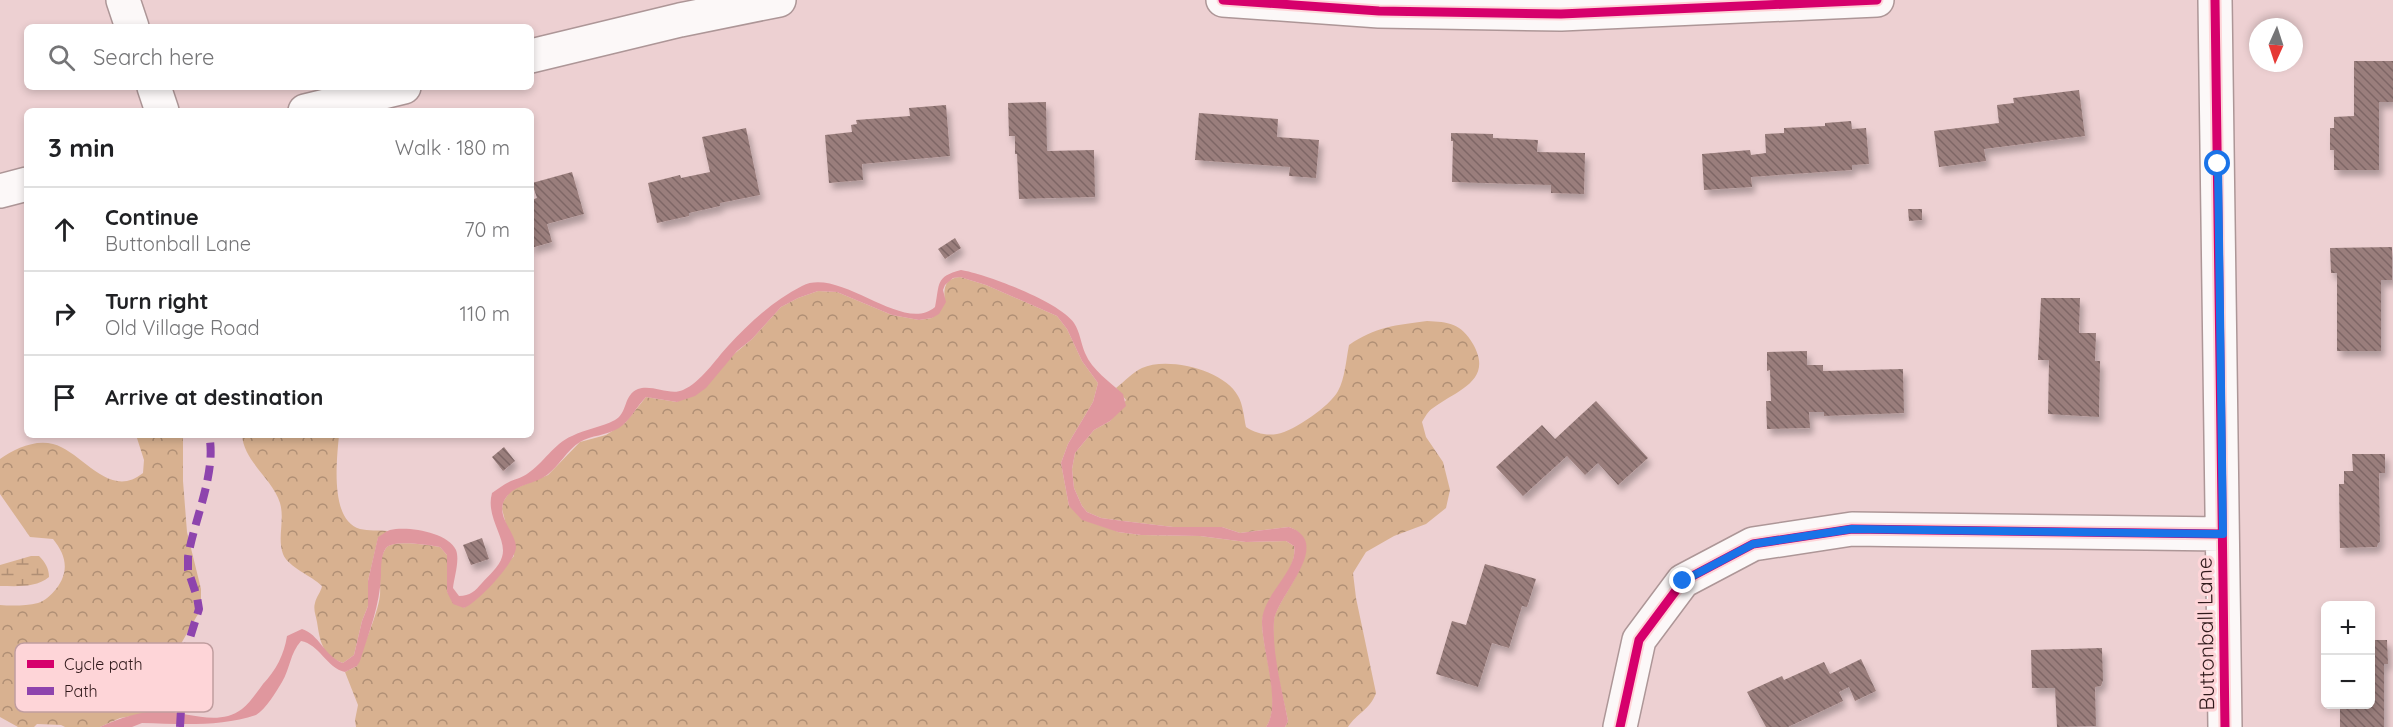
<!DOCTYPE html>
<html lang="en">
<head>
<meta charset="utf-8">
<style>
	body { margin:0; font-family:Quicksand,sans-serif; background:#f2f2f2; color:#202124 }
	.controls { position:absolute; right:18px; bottom:18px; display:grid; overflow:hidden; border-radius:9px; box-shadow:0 3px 9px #0003 }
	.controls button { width:54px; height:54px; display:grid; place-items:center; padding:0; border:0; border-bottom:2px solid #e0e0e0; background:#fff; color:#202124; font:30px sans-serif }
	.compass { position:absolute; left:2249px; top:18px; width:54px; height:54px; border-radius:50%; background:#fff; box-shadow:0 3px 9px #0003; rotate:183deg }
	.stop { position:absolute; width:18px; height:18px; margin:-14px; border:4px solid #1a73e8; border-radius:50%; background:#fff }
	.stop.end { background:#1a73e8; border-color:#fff; box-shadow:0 2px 6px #0008 }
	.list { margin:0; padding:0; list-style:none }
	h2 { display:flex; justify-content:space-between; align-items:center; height:78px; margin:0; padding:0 24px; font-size:26px }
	h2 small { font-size:20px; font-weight:400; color:#757577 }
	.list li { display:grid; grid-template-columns:39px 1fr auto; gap:18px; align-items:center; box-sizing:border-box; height:84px; padding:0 24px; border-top:2px solid #e0e0e0 }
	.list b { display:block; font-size:22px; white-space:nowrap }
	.list p { margin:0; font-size:20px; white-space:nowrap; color:#757577 }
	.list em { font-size:20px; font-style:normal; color:#757577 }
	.icon { flex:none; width:33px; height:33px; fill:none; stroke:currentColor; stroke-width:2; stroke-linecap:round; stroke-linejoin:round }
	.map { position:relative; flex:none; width:2393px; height:727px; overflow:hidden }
	.search { position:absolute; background:#fff; box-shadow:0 3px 9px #0003; left:24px; top:24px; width:510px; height:66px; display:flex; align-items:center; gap:15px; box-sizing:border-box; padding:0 21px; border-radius:9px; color:#757577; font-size:22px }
	.panel { position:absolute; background:#fff; box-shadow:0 3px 9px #0003; left:24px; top:108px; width:510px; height:330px; border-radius:9px }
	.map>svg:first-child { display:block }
</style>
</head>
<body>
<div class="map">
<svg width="2393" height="727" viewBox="0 0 2393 727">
	<defs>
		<pattern id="forest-crowns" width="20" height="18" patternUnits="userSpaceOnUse" patternTransform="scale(1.5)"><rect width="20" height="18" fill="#d8b190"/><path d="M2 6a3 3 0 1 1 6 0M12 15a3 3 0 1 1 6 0" fill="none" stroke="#b08f75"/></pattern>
		<pattern id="wetland-marsh" width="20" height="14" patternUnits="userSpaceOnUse" patternTransform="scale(1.5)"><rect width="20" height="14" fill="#d8b190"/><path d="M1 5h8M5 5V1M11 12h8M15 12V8" fill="none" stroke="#b08f75"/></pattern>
		<pattern id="building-back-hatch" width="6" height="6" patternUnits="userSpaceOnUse" patternTransform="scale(1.5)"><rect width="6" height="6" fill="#9a7e7c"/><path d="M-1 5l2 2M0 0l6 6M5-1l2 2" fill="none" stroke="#7e6665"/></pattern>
		<filter id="shadow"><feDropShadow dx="3.5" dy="6" stdDeviation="3" flood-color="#0004"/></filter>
	</defs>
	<rect width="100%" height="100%" fill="#edd0d2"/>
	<path fill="url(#forest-crowns)" d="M960,277L986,285L1057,316L1067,329L1082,361L1098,383L1093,402L1068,444L1061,463L1069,506L1118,532L1141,535L1200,536L1246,542L1286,541L1294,546C1299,570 1263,601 1262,622C1262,651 1283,703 1266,727H356L355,720L358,705L345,672L357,666C363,646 378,614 380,595C381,581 377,561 386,548C392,539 430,545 440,547L447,555V592L464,608L514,556L502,509L503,502L511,490L548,475L580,442L606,435L625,423L646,397L677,402L752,339L781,307L798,298L818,291L837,292L892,315L919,320L932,318L945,302C943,288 945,278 960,277Z
		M1427,321C1448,322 1461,323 1473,344C1494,381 1457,390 1433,408C1428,411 1425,417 1422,422L1426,437L1443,462L1450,490L1446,508L1426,524L1394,536L1366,552L1353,573L1356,598L1376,693C1370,710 1357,713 1348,727H1285L1288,721C1282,690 1270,652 1274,619C1278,596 1332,543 1289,527L1240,533L1222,527H1173L1123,521L1101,518L1087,512L1082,506L1074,488L1072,469L1075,453L1094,430L1110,421L1126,400L1116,388C1124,382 1133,372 1142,368C1167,356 1225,370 1238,396C1243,404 1244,418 1246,427C1255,433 1266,436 1277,434C1294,431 1330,406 1338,391C1345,378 1346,360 1349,345C1375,327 1396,325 1427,321Z
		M136,435H183V481L187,532L201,589V603L198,614L170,663L159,675L168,702L164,711L120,718L100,727H65L61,725L37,724L34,727H18L0,717V605C11,606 26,606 38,603C45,601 51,595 56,589C70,571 66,555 53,539L30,537L0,494V459C14,449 35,439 53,444C82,451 109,501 143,473L144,460Z
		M242,435H339C337,459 329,520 360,529C368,531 379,530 388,531L378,538L368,581V606L362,621L354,655L343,663C322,656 320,641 317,622C316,616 313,609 315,603C316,597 321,592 322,586C312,576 288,567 283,554C277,538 285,520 280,503C273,479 244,462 242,435Z"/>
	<path fill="url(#wetland-marsh)" d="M31,556H39C45,562 49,568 49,577C36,588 17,586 0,586V565Z"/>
	<path fill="#e0979e" d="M961,270C986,274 1060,302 1074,323C1080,332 1081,344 1085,353C1092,370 1110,382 1123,394L1126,406L1110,421L1094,430L1075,453L1072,469L1074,488L1082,506L1087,512L1101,518L1123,521L1173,527H1222L1240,533L1289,527C1335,543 1276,596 1274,621C1272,654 1282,689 1288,721L1285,727H1266C1282,704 1262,651 1262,622C1262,595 1299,570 1294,546L1286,541L1246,542L1200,536L1141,535L1118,532L1082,520L1069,506L1061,463L1068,444L1093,402L1098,383L1082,361L1067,329L1057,316L986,285L960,277L953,278L945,285L943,290L946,302L939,314L932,318L919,320L892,315L837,292L818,291L798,298L781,307L752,339L737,351L706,388L695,396L677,402L646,397C636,407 630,421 619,428C606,436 591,435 580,442C567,450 559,466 547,475C533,485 514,484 505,499C495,516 515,531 516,547C516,562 477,603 464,608L453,604L447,592V555L440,547C430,545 393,539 386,548C381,555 381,567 381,575C380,605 369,632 360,661L357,666L345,672C327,668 319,644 301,641C290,653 290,669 282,682C276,692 266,709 256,715C221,727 180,724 142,723L132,727H100C120,718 140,711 162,711C188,712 218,727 242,709C250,703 257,692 263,684C276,670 284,655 287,636L302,629C319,634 325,657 343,663L354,655L362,621L368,606V581L378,537C382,535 386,531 390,530C408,526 447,532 456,550C460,560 454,578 453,588L459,596C470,596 475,591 482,583C489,575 499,567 502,557C508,539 485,518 492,493C498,489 504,484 511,481C516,479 523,477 527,474C544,463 553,444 572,436C586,429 602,427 615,420C628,413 623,395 638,389C652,384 670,396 683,390C701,382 715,360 728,346C749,323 774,300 802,286C840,266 903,335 935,307C940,283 935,277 961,270Z"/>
	<path fill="url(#building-back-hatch)" filter="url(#shadow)" d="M2354,61H2393V102H2379V170H2334V150H2330V128H2334V117L2354,116Z
		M2079,90L2085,136L1984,149L1986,161L1939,167L1934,131L1999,123L1997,105L2014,103L2013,98Z
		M1046,102L1047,151L1094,150L1095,197L1019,199L1017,154H1015V136H1009L1008,103Z
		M946,105L950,156L862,164L863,180L829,183L825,135L852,132L851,125L857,124L856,120L910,116L909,108Z
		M1199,113L1278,119L1277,137L1319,140L1316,178L1289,176L1290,167L1195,160Z
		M1851,121L1852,129L1866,128L1869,164L1852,165V170L1751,177L1752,187L1704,190L1702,154L1750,150L1751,155L1766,153L1765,134L1784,133V128L1825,126V123Z
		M746,128L760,195L720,203V206L689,213V216L657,223L648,183L680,175L681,178L710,172L702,137Z
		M1451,133L1493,134V138L1538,140L1537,152L1585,153L1584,194L1551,193V185L1452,182L1453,141H1451Z
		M572,172L584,214L547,224L552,242L531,248V200L537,198L532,183Z
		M1908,209H1922V220L1909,221Z
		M955,238L961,248L945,259L938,249Z
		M2392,247V280H2381V351H2337V273H2331L2330,248Z
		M2041,298H2080L2079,333H2096L2095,361H2100L2099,417L2048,414L2049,360H2038Z
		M1807,351V365H1823V371L1903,369L1904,413L1824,416V412H1809L1810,428L1767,429L1766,401H1771L1770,370L1767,371V352Z
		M1596,401L1648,458L1618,485L1598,463L1585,475L1567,456L1523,496L1496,467L1542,425L1555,439Z
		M504,447L515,461L503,471L492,457Z
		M2352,454H2385V473H2379L2380,542L2378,543L2377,547L2340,548L2339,484H2344V471H2353Z
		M482,538L489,559L471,565L463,545Z
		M1485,564L1536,579L1527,607L1522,606L1509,648L1492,643L1478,687L1436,674L1452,621L1466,625Z
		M2370,640H2387L2388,664H2384V727H2340V704H2370Z
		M2102,648L2103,680L2101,686L2095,687L2096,726L2057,727L2055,688H2032L2031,650Z
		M1861,659L1876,691L1855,701L1849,687L1839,692L1843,701L1788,727H1766L1747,692L1782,676L1784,680L1824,662L1830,674Z"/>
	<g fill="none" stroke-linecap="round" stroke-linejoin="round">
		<g stroke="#ad9697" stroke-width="36">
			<path id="minor" d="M123,0L132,27
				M1223,0L1379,11L1561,14L1877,0
				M2215,0L2225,727
				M531,56L680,20L779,0
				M154,87L162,111
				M305,111L404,87
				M0,191L27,184
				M1620,727L1639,640L1683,581L1753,544L1852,529L2222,534"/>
		</g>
		<use href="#minor" stroke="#fcf8f8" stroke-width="33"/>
		<path stroke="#8e44ad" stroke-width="8" stroke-dasharray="15 8" stroke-linecap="butt" d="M180,727L184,657L199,609L197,597L188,570V557C194,520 217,472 209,435"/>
		<g stroke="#fed5d8" stroke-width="13">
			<path id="cycleway" d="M1223,0L1379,11L1561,14L1877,0
				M2215,0L2225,727
				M1620,727L1639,640L1683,581L1753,544L1852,529L2222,534"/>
		</g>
		<use href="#cycleway" stroke="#d6006c" stroke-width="9"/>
	</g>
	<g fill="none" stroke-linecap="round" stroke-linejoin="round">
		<path stroke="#1a73e8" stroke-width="8" d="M1683,581L1753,544L1852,529L2223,534L2218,164"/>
	</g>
	<g text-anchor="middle" stroke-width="6" stroke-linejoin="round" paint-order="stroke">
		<g font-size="21" fill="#30191b" stroke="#fed5d8">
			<text transform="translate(2206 634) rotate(-91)" y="7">Buttonball Lane</text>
		</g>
	</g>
	<rect x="15" y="643" width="198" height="69" rx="9" fill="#fed5d8" stroke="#c09d9f" stroke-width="1.5"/>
	<rect x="27" y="660" width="27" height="8" fill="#d6006c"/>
	<rect x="27" y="687" width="27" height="8" fill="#8e44ad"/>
	<g font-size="16" fill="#30191b">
		<text x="64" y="670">Cycle path</text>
		<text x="64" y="697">Path</text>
	</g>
</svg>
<div class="controls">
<button>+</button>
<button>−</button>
</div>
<svg class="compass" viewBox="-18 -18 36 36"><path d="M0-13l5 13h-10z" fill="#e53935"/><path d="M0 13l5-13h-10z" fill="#757577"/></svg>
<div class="stop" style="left:2218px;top:164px"></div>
<div class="stop end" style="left:1683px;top:581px"></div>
<div class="search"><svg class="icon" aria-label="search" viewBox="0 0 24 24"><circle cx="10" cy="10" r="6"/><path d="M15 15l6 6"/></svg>Search here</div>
<section class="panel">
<h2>3 min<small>Walk · 180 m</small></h2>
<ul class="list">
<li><svg class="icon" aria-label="ahead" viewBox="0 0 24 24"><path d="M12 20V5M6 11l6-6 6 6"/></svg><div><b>Continue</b><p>Buttonball Lane</p></div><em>70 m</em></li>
<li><svg class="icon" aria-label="right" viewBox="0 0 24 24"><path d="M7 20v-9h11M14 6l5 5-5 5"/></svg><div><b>Turn right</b><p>Old Village Road</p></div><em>110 m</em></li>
<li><svg class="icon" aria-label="arrive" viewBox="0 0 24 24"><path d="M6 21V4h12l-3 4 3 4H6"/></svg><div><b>Arrive at destination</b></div></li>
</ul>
</section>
</div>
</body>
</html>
